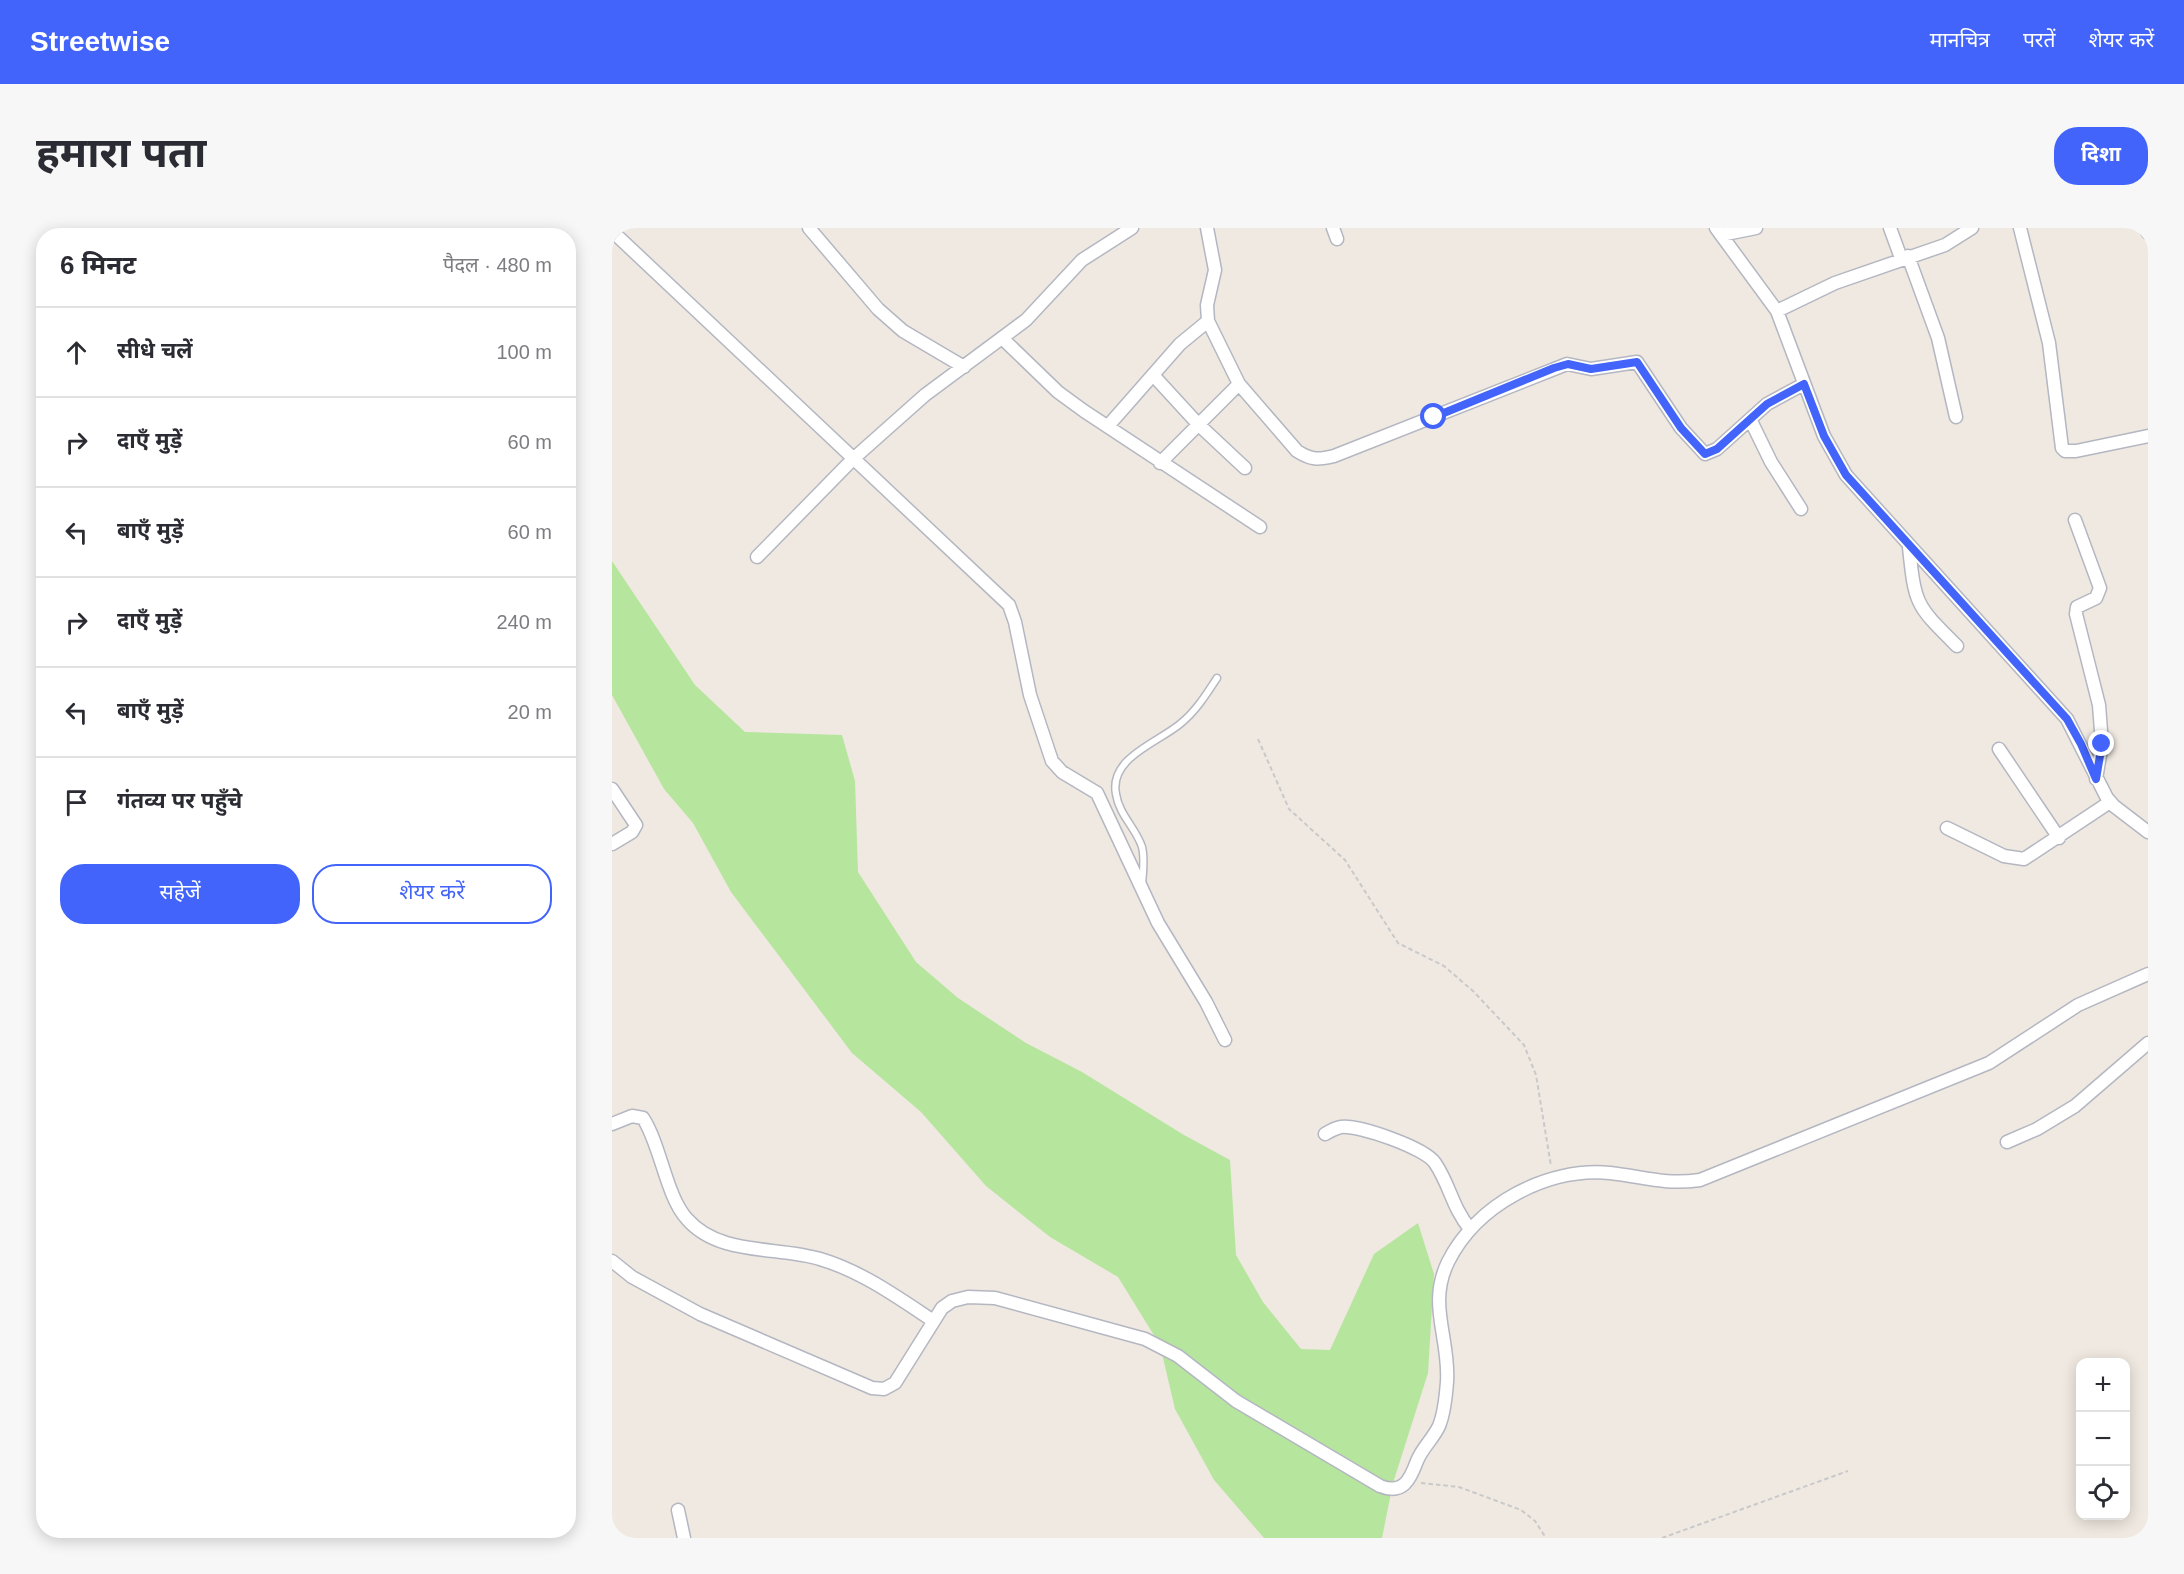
<!DOCTYPE html>
<html lang="hi">
<head>
<meta charset="utf-8">
<style>
	body { margin:0; font-family:Helvetica,"Noto Sans Devanagari",sans-serif; background:#f7f7f7; color:#2b2b33 }
	.controls { position:absolute; right:18px; bottom:18px; display:grid; overflow:hidden; border-radius:12px; box-shadow:0 3px 15px #0003 }
	.controls button { width:54px; height:54px; display:grid; place-items:center; padding:0; border:0; border-bottom:2px solid #e1e1e2; background:#fff; color:#2b2b33; font:30px sans-serif }
	.stop { position:absolute; width:18px; height:18px; margin:-14px; border:4px solid #4264fb; border-radius:50%; background:#fff }
	.stop.end { background:#4264fb; border-color:#fff; box-shadow:0 2px 6px #0008 }
	.list { margin:0; padding:0; list-style:none }
	h2 { display:flex; justify-content:space-between; align-items:center; height:78px; margin:0; padding:0 24px; font-size:26px }
	h2 small { font-size:20px; font-weight:400; color:#7c7c81 }
	.list li { display:grid; grid-template-columns:39px 1fr auto; gap:18px; align-items:center; box-sizing:border-box; height:90px; padding:0 24px; border-top:2px solid #e1e1e2 }
	.list b { display:block; font-size:22px; white-space:nowrap }
	.list em { font-size:20px; font-style:normal; color:#7c7c81 }
	.actions { display:flex; gap:12px; padding:18px 24px }
	.actions a { flex:1; padding:14px 0; border:2px solid #4264fb; border-radius:24px; text-align:center; font-size:21px; color:#4264fb }
	.actions .main { background:#4264fb; color:#fff }
	.icon { flex:none; width:33px; height:33px; fill:none; stroke:currentColor; stroke-width:2; stroke-linecap:round; stroke-linejoin:round }
	.map { position:relative; flex:none; width:1536px; height:1310px; overflow:hidden; border-radius:24px }
	header { display:flex; align-items:center; gap:36px; box-sizing:border-box; height:84px; padding:0 30px; background:#4264fb; color:#fff }
	header strong { font-size:28px }
	nav { display:flex; gap:33px; margin-inline-start:auto; font-size:21px }
	.intro { display:flex; align-items:center; justify-content:space-between; box-sizing:border-box; height:144px; padding:0 36px }
	h1 { margin:0; font-size:42px }
	.button { padding:15px 27px; border-radius:24px; background:#4264fb; color:#fff; font-size:21px; font-weight:700 }
	main { display:flex; gap:36px; padding:0 36px }
	aside { flex:1; background:#fff; border-radius:24px; box-shadow:0 3px 15px #0003 }
	.map>svg:first-child { display:block }
</style>
</head>
<body>
<header>
<strong>Streetwise</strong>
<nav><a>मानचित्र</a><a>परतें</a><a>शेयर करें</a></nav>
</header>
<div class="intro"><h1>हमारा पता</h1><a class="button">दिशा</a></div>
<main>
<aside>
<h2>6 मिनट<small>पैदल · 480 m</small></h2>
<ul class="list">
<li><svg class="icon" aria-label="ahead" viewBox="0 0 24 24"><path d="M12 20V5M6 11l6-6 6 6"/></svg><div><b>सीधे चलें</b></div><em>100 m</em></li>
<li><svg class="icon" aria-label="right" viewBox="0 0 24 24"><path d="M7 20v-9h11M14 6l5 5-5 5"/></svg><div><b>दाएँ मुड़ें</b></div><em>60 m</em></li>
<li><svg class="icon" aria-label="left" viewBox="0 0 24 24"><path d="M17 20v-9H6M10 6l-5 5 5 5"/></svg><div><b>बाएँ मुड़ें</b></div><em>60 m</em></li>
<li><svg class="icon" aria-label="right" viewBox="0 0 24 24"><path d="M7 20v-9h11M14 6l5 5-5 5"/></svg><div><b>दाएँ मुड़ें</b></div><em>240 m</em></li>
<li><svg class="icon" aria-label="left" viewBox="0 0 24 24"><path d="M17 20v-9H6M10 6l-5 5 5 5"/></svg><div><b>बाएँ मुड़ें</b></div><em>20 m</em></li>
<li><svg class="icon" aria-label="arrive" viewBox="0 0 24 24"><path d="M6 21V4h12l-3 4 3 4H6"/></svg><div><b>गंतव्य पर पहुँचे</b></div></li>
</ul>
<div class="actions"><a class="main">सहेजें</a><a>शेयर करें</a></div>
</aside>
<div class="map">
<svg width="1536" height="1310" viewBox="0 0 1536 1310">
	<rect width="100%" height="100%" fill="#efe9e1"/>
	<path fill="#b6e59e" d="M0,333L83,457L133,504L230,507L243,553L246,644L304,734L346,770L414,815L470,844L572,907L618,932L624,1027L651,1074L689,1121L718,1122L762,1026L806,995L822,1046L816,1145L781,1255L770,1310H652L602,1252L563,1181L548,1117L506,1049L438,1009L374,958L309,884L240,825L119,664L81,595L52,561L0,467Z"/>
	<g fill="none" stroke-linecap="round" stroke-linejoin="round">
		<g stroke="#b4b7c1" stroke-width="9">
			<path id="lane" d="M530,656C531,644 533,631 530,619C524,600 507,587 504,566C497,530 545,515 568,496C584,483 594,467 605,450"/>
		</g>
		<g stroke="#b4b7c1" stroke-width="15">
			<path id="street" d="M197,0L266,81L291,103L352,139
				M595,0L603,42L595,77L596,93L627,156L685,223C699,232 706,232 722,228L955,136L979,141L1025,134L1069,200L1093,226L1105,221L1155,176L1192,156
				M721,0L725,11
				M1104,0L1165,83L1212,208L1234,247L1455,491L1495,570L1502,578L1536,604
				M1278,0L1289,30
				M1408,0L1437,115L1450,220L1453,223H1464L1536,208
				M1533,0L1536,5
				M0,3L397,377L403,394L418,467L440,533L450,544L485,565L546,695L594,774L613,812
				M1109,7L1144,0
				M1296,28L1326,110L1344,189
				M1165,83L1223,55L1333,17L1360,0
				M391,111L446,164L472,183L648,299
				M541,147L586,196L633,240
				M1139,193L1159,234L1189,281
				M496,198L568,116L596,93
				M548,235L627,156
				M1463,292L1488,360L1484,370L1465,379L1464,386L1487,477L1490,516L1484,551
				M1297,319C1303,378 1304,377 1345,418
				M145,329L241,231L313,167L414,92L470,32L520,0
				M1387,521L1447,610
				M0,561L24,597L20,604L0,616
				M1335,600L1392,628L1412,631L1498,574
				M0,896L20,888L31,890C49,918 54,968 75,991C107,1028 165,1018 208,1031C249,1043 285,1069 320,1092
				M713,906C718,903 723,900 729,899C748,897 813,920 823,935C838,957 840,979 858,1001
				M1395,914L1425,901L1463,878L1536,815
				M0,1033L20,1049L88,1086L260,1160L272,1161L283,1155L330,1080L340,1073L356,1069L383,1070L533,1111L566,1128L624,1173L768,1258C791,1267 798,1252 805,1233C810,1220 821,1211 827,1198C832,1186 834,1167 835,1154C838,1110 815,1077 836,1034C864,977 935,939 998,945C1033,949 1052,957 1088,952L1377,835L1466,777L1536,746
				M66,1282L72,1310"/>
		</g>
		<path stroke="#c9c9c9" stroke-width="2" stroke-dasharray="4.5 3" stroke-linecap="butt" d="M646,511L677,581L733,632L786,715L832,738L861,763L912,817L924,847L939,938
			M809,1255L847,1259L909,1282L923,1293L934,1310
			M1050,1310L1236,1243"/>
		<use href="#lane" stroke="#fff" stroke-width="6"/>
		<use href="#street" stroke="#fff" stroke-width="12"/>
	</g>
	<g fill="none" stroke-linecap="round" stroke-linejoin="round">
		<path stroke="#4264fb" stroke-width="8" d="M822,189L942,140L956,136L979,141L1025,134L1069,200L1093,226L1105,221L1155,176L1192,156L1212,208L1234,247L1455,491L1469,516L1484,551L1490,516"/>
	</g>
</svg>
<div class="controls">
<button>+</button>
<button>−</button>
<button><svg class="icon" aria-label="locate" viewBox="0 0 24 24"><circle cx="12" cy="12" r="6"/><path d="M12 2v4M12 18v4M2 12h4M18 12h4"/></svg></button>
</div>
<div class="stop" style="left:822px;top:189px"></div>
<div class="stop end" style="left:1490px;top:516px"></div>
</div>
</main>
</body>
</html>
